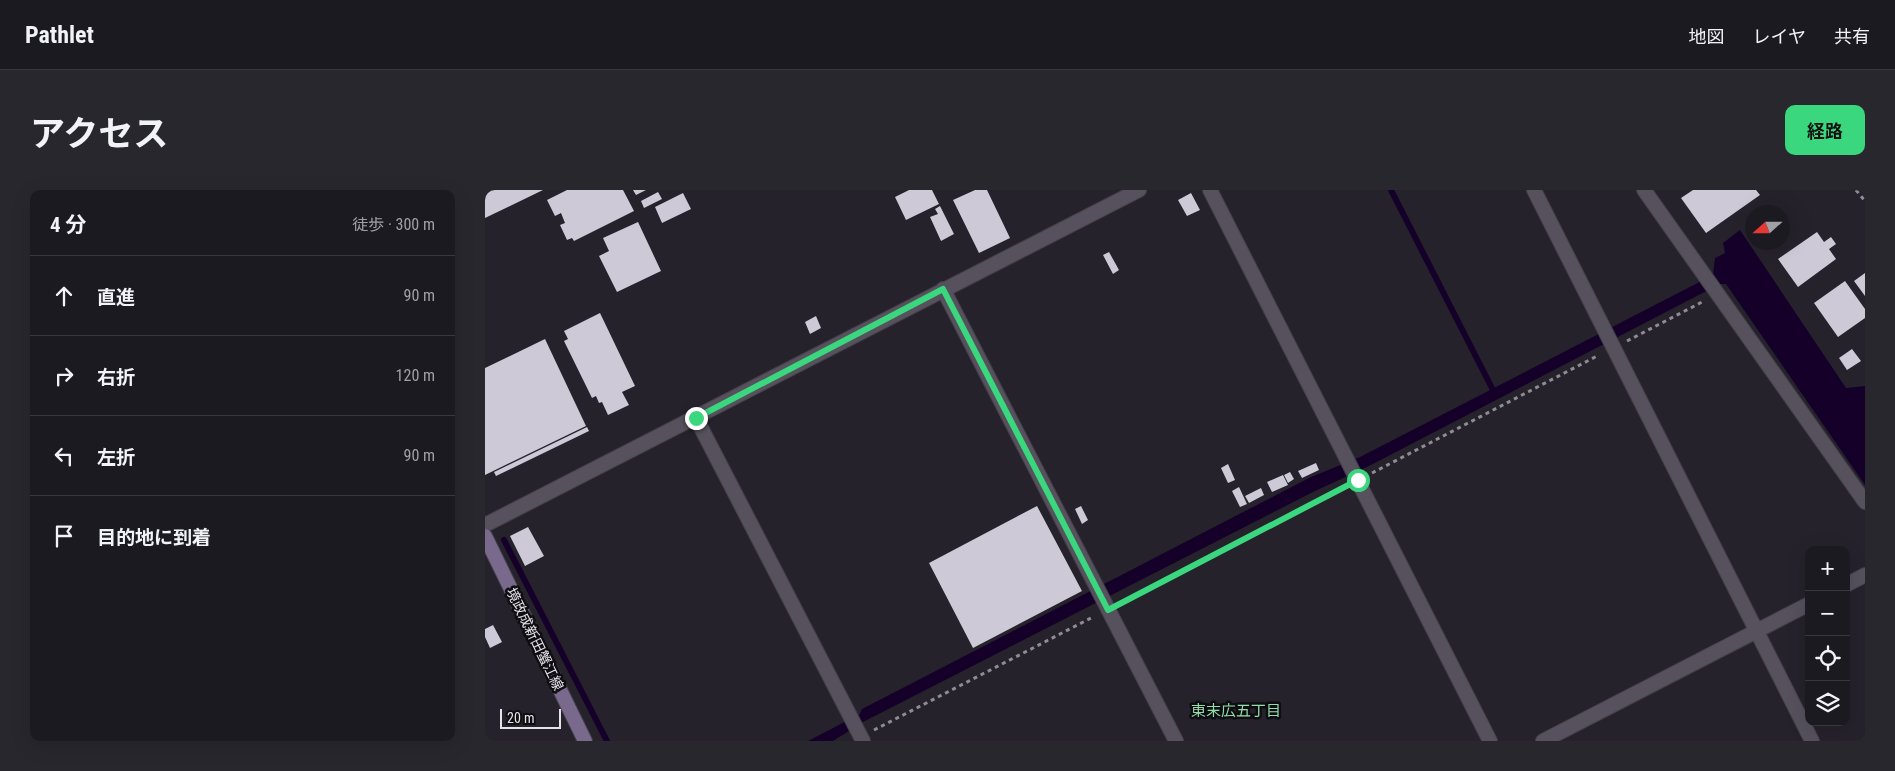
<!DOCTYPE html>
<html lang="ja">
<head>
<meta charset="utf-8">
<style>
	body { margin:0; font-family:"Roboto Condensed","Noto Sans JP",sans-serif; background:#29272e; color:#f1f3f6 }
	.controls { position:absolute; right:15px; bottom:15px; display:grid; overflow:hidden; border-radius:10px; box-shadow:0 5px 20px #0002 }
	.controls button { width:45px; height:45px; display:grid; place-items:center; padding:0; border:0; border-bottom:1px solid #3a383f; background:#1c1a21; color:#f1f3f6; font:25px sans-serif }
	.compass { position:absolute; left:1260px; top:15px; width:45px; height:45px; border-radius:50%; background:#1c1a21; box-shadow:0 5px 20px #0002; rotate:249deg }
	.scale { position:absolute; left:15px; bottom:12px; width:61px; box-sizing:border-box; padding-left:5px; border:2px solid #e5e2e9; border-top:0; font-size:14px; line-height:18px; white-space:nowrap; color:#e5e2e9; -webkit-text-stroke:4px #0e0d11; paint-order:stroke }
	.stop { position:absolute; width:15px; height:15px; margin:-11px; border:4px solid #3ad77f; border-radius:50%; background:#fff }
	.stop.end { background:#3ad77f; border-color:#fff; box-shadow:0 1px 5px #0008 }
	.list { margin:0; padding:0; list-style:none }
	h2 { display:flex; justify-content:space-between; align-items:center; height:65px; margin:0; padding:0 20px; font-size:21px }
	h2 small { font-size:16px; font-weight:400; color:#a0a1a5 }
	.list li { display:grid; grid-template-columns:32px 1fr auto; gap:15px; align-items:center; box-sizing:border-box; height:80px; padding:0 20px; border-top:1px solid #3a383f }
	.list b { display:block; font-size:19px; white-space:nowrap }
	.list em { font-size:16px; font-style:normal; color:#a0a1a5 }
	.icon { flex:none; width:28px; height:28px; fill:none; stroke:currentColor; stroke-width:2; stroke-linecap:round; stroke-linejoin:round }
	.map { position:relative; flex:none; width:1380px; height:551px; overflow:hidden; border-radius:10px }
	header { display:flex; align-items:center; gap:30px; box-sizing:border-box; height:70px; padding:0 25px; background:#1c1a21; border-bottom:1px solid #3a383f }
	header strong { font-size:24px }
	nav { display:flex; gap:28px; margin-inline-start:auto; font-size:18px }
	.intro { display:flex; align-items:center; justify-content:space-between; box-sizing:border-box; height:120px; padding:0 30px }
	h1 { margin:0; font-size:35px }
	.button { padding:12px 22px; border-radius:10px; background:#3ad77f; color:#111; font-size:18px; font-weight:700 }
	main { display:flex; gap:30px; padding:0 30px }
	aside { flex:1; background:#1c1a21; border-radius:10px; box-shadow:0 5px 20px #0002 }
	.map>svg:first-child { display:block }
</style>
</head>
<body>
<header>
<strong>Pathlet</strong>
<nav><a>地図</a><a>レイヤ</a><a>共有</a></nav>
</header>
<div class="intro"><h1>アクセス</h1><a class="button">経路</a></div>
<main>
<aside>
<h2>4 分<small>徒歩 · 300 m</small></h2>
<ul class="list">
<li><svg class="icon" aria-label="ahead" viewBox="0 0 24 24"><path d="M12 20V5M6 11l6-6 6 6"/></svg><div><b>直進</b></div><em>90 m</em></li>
<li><svg class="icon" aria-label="right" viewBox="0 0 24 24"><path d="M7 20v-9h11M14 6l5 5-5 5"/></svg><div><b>右折</b></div><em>120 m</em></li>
<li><svg class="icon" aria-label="left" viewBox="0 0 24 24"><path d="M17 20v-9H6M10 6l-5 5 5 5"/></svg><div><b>左折</b></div><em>90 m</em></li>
<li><svg class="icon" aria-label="arrive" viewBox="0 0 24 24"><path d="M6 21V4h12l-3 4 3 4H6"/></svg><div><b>目的地に到着</b></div></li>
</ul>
</aside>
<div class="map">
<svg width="1380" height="551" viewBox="0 0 1380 551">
	<rect width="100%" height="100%" fill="#26222c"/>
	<path fill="#150029" d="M1255,40L1361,198L1380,196V295L1241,94H1235L882,277L828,302L378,532L348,551H323L375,524L377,519L826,287L875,267L1228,85L1230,68L1240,63L1238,53Z"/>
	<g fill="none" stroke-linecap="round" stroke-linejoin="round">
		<path stroke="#150029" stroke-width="6" d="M906,0L1010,204
			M19,350L122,551"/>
	</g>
	<path fill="#cec9d6" d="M0,0H58L0,28Z
		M82,0H138L149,21L89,51L87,48L82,50L75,35L80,33L76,23L70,26L62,10Z
		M148,0H161L151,5Z
		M424,0H447L454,14L421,30L410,7Z
		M490,0H502L525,48L494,63L468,10Z
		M1208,0H1271L1275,5L1221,43L1196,8Z
		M173,2L177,9L159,18L156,11Z
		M198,3L206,19L177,33L170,17Z
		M706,3L715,20L702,26L693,10Z
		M455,16L469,44L456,51L445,27L453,24L450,19Z
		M153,32L176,81L132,102L114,66L124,61L118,48Z
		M1332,42L1339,52L1346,47L1351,54L1344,59L1351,69L1313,97L1293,69Z
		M624,62L634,80L628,84L618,65Z
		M1380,83V106L1369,91Z
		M1360,91L1380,119V128L1353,147L1329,113Z
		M115,123L150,196L137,202L144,215L123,225L117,212L114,213L111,206L107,208L79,151L83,149L79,141Z
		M331,126L336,138L325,144L320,132Z
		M60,149L101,236L0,285V178Z
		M1367,159L1376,171L1362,180L1354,168Z
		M102,237L104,241L11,286L9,282Z
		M831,273L834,280L817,288L813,281Z
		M743,274L750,290L743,293L736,278Z
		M805,282L809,289L803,293L799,285Z
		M798,285L803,295L787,302L782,292Z
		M754,297L762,314L755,317L747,301Z
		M776,298L779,305L764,313L760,306Z
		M552,316L597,401L488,458L444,373Z
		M596,316L603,330L597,334L590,319Z
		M43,337L59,366L40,376L25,346Z
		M8,435L17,452L5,458L0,447V439Z"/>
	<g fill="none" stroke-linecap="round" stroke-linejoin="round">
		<g stroke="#423f47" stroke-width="16">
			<path id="minor" d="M725,0L1005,551
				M1049,0L1327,551
				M1159,0L1380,312
				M458,99L691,551
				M211,228L378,551
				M1361,395L1380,385
				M1058,551L1324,414"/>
		</g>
		<g stroke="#423f47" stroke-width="16">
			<path id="tertiary" d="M0,335L654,0"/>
		</g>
		<g stroke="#423f47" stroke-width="16">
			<path id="secondary" d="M0,346L100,551"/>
		</g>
		<path stroke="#8e8b93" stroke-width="3" stroke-dasharray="4 4" stroke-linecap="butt" d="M1371,0L1380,11
			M1142,151L1219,111
			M887,283L1114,165
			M638,412L859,297
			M389,540L608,427"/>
		<use href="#minor" stroke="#56515d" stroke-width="14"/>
		<use href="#tertiary" stroke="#56515d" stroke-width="14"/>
		<use href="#secondary" stroke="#78698d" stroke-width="14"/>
	</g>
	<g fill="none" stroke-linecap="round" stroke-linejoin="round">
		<path stroke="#3ad77f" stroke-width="6" d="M211,228L458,99L623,420L873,290"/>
	</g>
	<g text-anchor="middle" stroke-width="5" stroke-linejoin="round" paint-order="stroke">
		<g font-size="14" fill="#e5e2e9" stroke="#0e0d11">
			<text transform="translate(50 449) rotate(64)" y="5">境政成新田蟹江線</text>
		</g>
		<g font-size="15" fill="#95dcab" stroke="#0e0d11">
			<text x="751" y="526">東末広五丁目</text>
		</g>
	</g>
</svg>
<div class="controls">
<button>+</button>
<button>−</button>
<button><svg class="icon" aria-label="locate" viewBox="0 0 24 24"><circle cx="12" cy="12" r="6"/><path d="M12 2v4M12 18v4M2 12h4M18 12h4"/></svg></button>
<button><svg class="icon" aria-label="layers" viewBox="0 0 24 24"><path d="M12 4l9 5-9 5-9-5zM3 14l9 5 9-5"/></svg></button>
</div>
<svg class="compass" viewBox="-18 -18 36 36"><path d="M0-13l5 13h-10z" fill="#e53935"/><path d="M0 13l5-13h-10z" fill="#a0a1a5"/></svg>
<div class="scale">20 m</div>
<div class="stop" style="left:873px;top:290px"></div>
<div class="stop end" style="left:211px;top:228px"></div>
</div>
</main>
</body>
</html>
